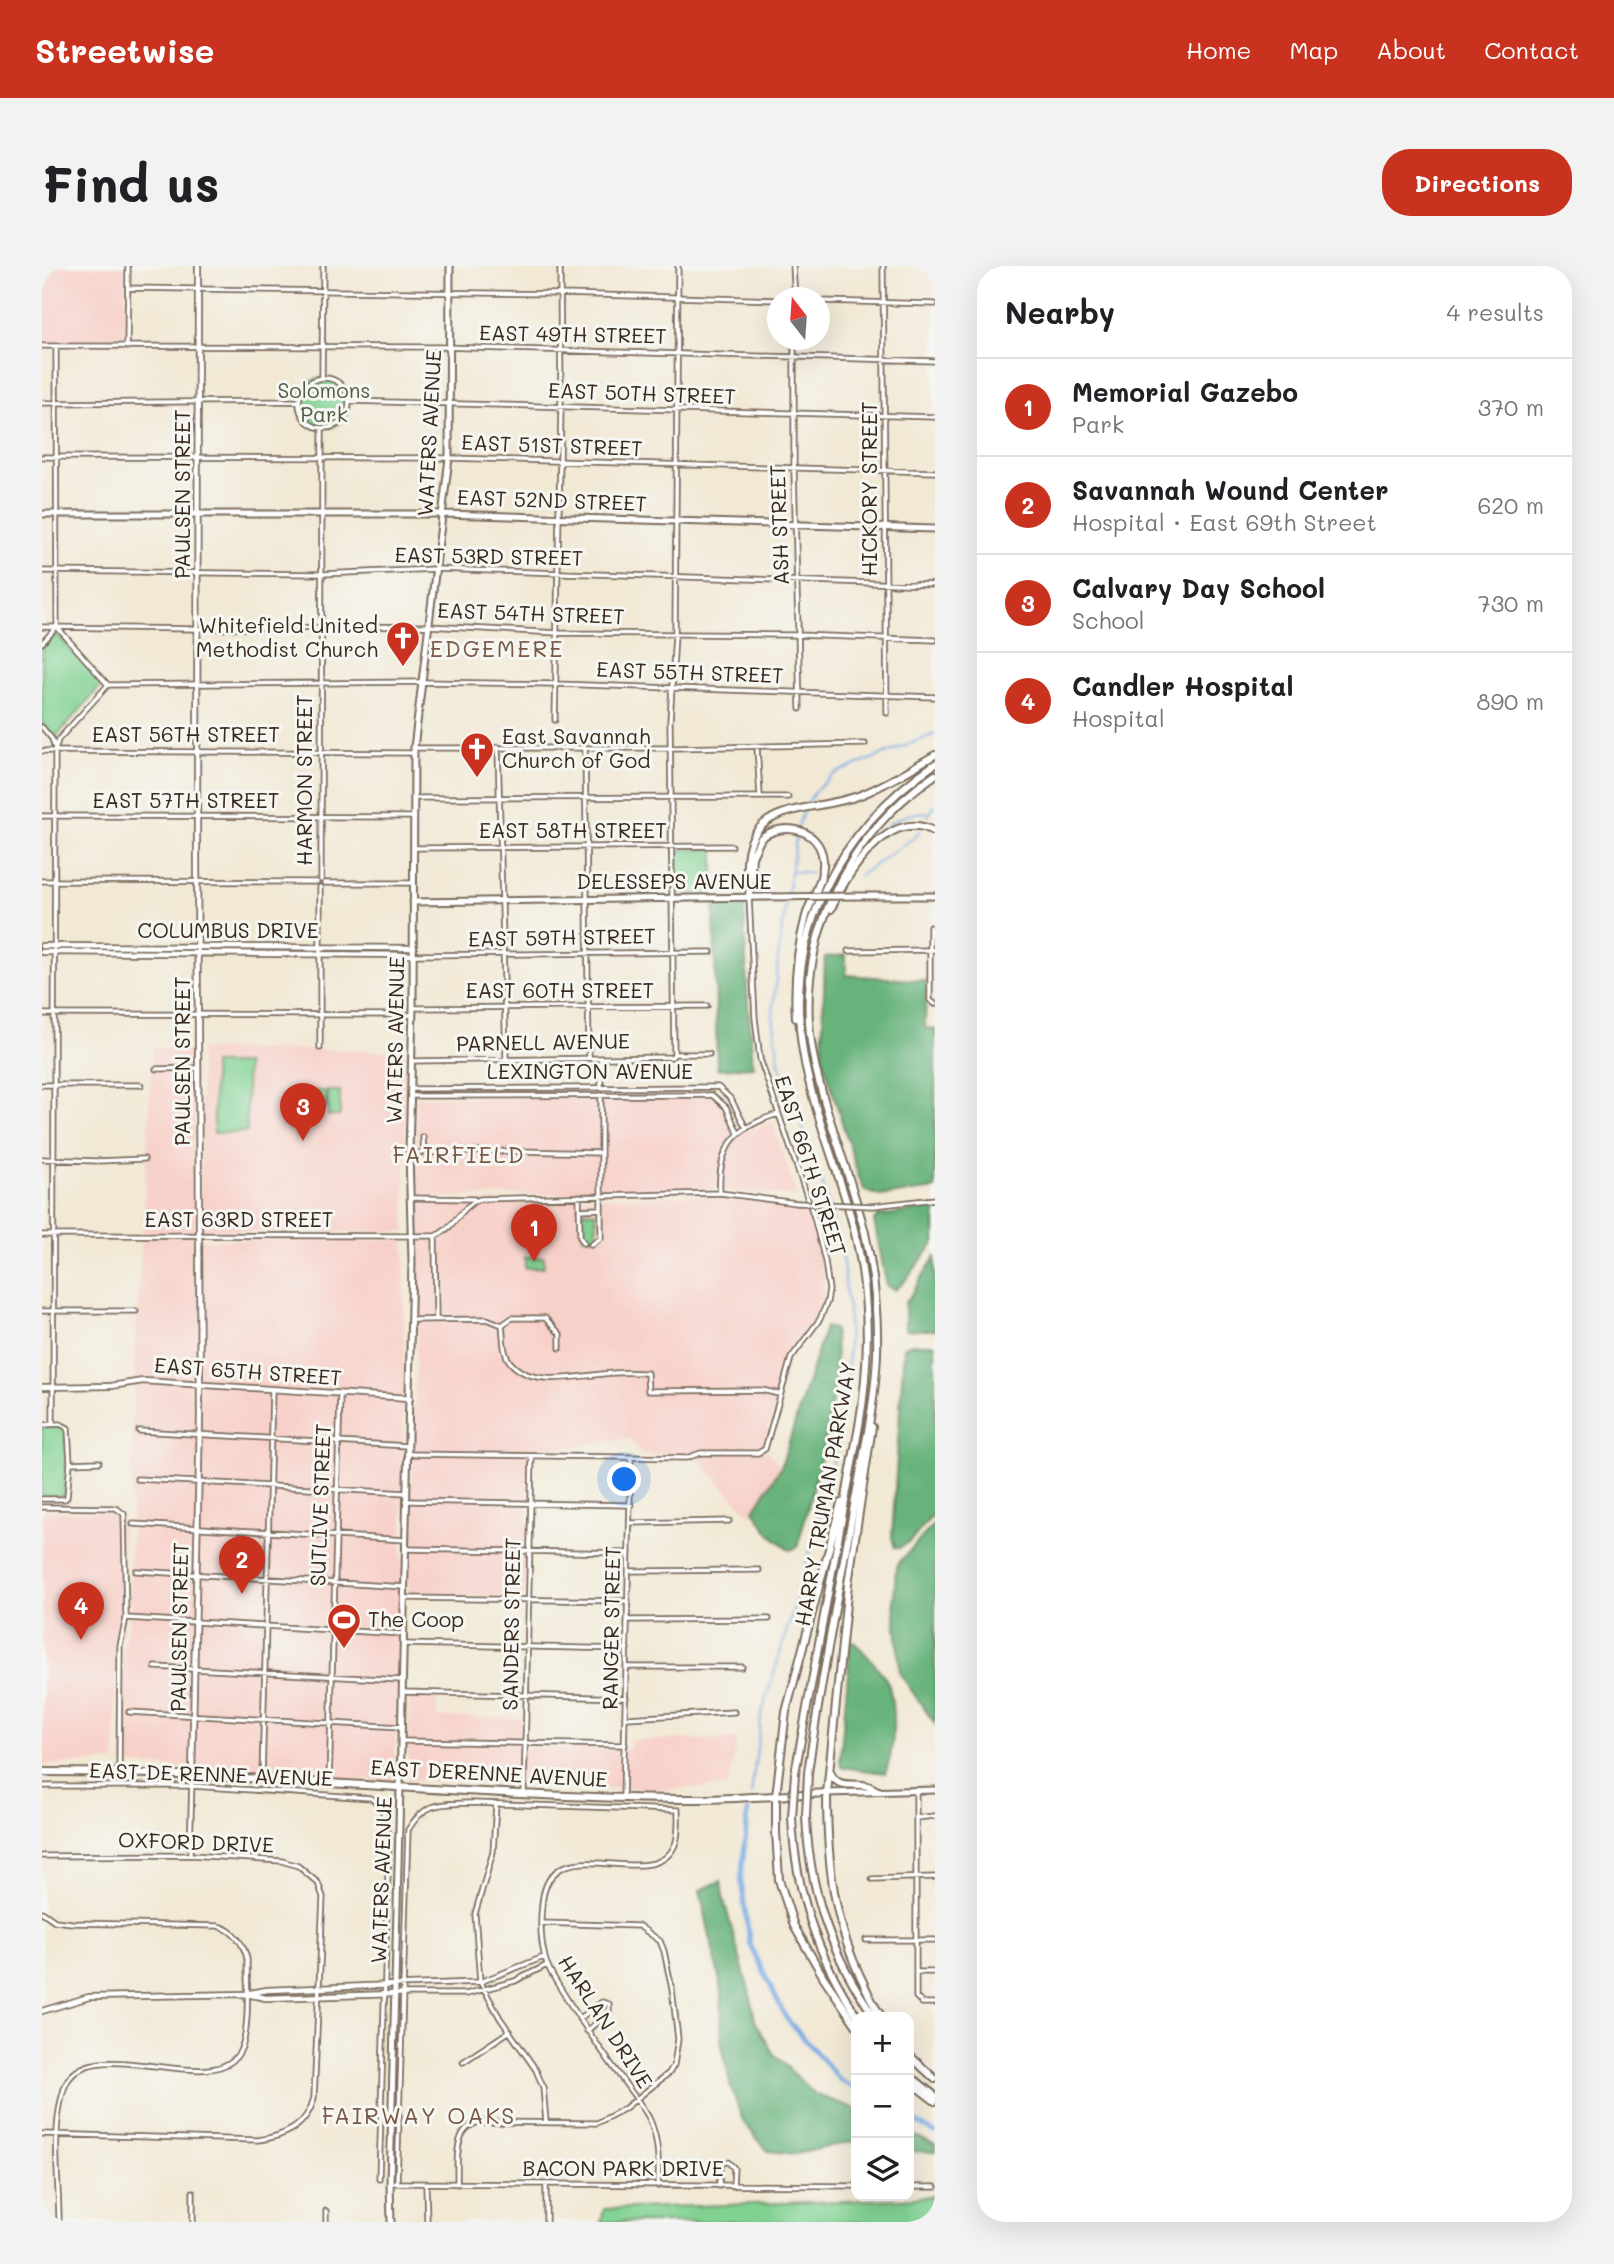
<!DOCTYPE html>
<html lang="en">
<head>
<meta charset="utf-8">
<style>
	body { margin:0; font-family:Mali,sans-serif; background:#f2f2f2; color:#202124 }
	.controls { position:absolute; right:21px; bottom:21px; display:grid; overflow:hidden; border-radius:14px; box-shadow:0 7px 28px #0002 }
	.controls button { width:63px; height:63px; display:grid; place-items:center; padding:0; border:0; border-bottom:2px solid #e0e0e0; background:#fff; color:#202124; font:35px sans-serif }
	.compass { position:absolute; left:725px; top:21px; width:63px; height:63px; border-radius:50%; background:#fff; box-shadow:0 7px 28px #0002; rotate:343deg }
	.you { position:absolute; left:583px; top:1214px; width:24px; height:24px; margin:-18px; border:5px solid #fff; border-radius:50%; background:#1a73e8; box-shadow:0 0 0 10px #1a73e833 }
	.badge { display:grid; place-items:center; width:46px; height:46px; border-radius:50%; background:#c8321e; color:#fff; font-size:23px; font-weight:700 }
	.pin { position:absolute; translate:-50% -58px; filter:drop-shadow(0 2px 4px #0008) }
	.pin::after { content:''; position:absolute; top:37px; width:24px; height:21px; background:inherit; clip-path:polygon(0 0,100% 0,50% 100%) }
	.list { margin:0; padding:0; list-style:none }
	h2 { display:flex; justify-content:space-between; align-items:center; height:91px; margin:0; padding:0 28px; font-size:30px }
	h2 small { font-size:23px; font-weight:400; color:#757577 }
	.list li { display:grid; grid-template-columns:46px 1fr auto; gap:21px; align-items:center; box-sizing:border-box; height:98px; padding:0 28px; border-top:2px solid #e0e0e0 }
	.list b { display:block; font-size:26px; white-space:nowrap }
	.list p { margin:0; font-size:23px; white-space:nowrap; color:#757577 }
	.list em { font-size:23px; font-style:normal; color:#757577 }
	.icon { flex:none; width:38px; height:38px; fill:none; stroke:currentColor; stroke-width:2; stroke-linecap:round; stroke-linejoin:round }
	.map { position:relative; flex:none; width:893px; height:1956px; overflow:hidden; border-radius:28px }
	header { display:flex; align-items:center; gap:42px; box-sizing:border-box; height:98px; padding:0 35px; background:#c8321e; color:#fff }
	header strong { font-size:33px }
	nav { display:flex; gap:38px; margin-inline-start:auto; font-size:24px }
	.intro { display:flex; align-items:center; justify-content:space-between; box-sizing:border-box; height:168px; padding:0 42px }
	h1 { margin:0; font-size:49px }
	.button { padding:18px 32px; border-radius:28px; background:#c8321e; color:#fff; font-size:24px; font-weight:700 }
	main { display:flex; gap:42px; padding:0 42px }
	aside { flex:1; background:#fff; border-radius:28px; box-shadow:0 7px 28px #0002 }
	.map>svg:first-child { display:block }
</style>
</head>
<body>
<header>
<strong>Streetwise</strong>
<nav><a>Home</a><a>Map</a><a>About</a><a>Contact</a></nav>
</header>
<div class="intro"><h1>Find us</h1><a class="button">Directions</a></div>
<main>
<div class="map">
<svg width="893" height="1956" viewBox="0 0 893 1956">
	<rect width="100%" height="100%" fill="#f6f6f2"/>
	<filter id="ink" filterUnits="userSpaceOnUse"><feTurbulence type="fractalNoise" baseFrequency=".0143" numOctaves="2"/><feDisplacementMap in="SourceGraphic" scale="14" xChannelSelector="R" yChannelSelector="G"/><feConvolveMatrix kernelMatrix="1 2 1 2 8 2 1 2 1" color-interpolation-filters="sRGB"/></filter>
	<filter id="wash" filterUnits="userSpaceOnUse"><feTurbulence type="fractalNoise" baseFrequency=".00686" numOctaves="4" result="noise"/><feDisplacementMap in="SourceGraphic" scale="28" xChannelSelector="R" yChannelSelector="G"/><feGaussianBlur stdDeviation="1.57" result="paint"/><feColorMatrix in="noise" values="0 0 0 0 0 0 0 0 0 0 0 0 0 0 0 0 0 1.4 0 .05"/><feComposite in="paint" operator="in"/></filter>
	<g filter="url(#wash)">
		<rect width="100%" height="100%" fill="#f2e9d5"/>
		<path fill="#f7d1c9" d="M0,0H83L84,78H0Z
			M111,782L153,783L154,974H363L361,1245L352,1516L80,1498V1385L87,1355L92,1102Z
			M158,783L364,785L363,966L159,965Z
			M649,829L670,831L682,839L691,858L708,864L730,856L756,931L672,923L375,932L374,831Z
			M673,929L767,943L782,1010L779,1050L748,1090L721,1180L739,1201L712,1244L708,1249L655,1192L645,1189H599L588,1173L486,1187L484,1331L366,1329L375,1058L374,937Z
			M0,1246H71L80,1252L81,1363L74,1385L73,1496L0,1499Z
			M396,1430L395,1451L480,1452L478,1482L588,1483V1474L695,1473L686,1521L625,1523L534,1522L366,1514V1431Z"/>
		<path fill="#80d192" stroke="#5e7e58" stroke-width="2" d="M257 137a25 25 0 1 1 50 0a25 25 0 1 1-50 0Z
			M13,366L61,418L13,472L0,458V380Z
			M672,583V629H636L634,584Z
			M171,798H204L205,866L172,867Z
			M247,825H284V842H250L247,837Z
			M286,825H298V850H286Z
			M541,945L554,946L555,971H541Z
			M483,991H502V1001L483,1002Z
			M0,1161H22L24,1165L23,1226L20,1230H0Z
			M893,1930V1956H559L562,1943L859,1933Z"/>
		<path fill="#68b37c" stroke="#526e4d" stroke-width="2" d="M672,638L702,639L705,722L711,801L675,803Z
			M804,689V709L884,715L883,762L893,763V923L838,930L823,925L816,909L780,790L783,691Z
			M893,942V976L863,1015L853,1024L845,1020L832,955L836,950Z
			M893,991V1064H863V1038Z
			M783,1061L792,1063C801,1127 772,1218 755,1282L747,1284L726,1266L712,1244L739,1201Z
			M870,1078H893V1246L869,1275L857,1282H853L850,1271L862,1081Z
			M893,1257V1458L858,1408L852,1334L854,1300Z
			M809,1374C817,1379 845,1411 847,1420C853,1445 853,1485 843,1507L800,1501L798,1495Z
			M679,1615L681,1631L709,1732L713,1755L731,1787L772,1828L814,1843V1875L754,1888L726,1885L702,1857L689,1822L679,1774L680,1725L658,1624Z
			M867,1867L893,1879V1886L867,1885Z"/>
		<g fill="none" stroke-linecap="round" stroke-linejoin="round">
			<path stroke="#77abe4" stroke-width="2" d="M765,538L773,525L792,508L893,468
				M888,547L893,539
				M845,559C857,551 875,544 888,547L886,550
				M756,560L761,546
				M750,605L770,607
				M817,610L874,570L877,565
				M709,1530L719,1450L762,1308L794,1183L805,1115L807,1053L800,988L779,913L737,797L731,749L737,682L755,566
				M706,1546L708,1535"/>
			<path stroke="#77abe4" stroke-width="4.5" d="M706,1546L699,1614L708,1678L744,1752L798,1814L814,1823
				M867,1852L893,1867"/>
		</g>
	</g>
	<g filter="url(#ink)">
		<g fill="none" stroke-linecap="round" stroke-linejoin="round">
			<g stroke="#7b6d5e" stroke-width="7">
				<path id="minor" d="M751,0L753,32
					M841,0L845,447
					M86,22L519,28L736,34
					M778,35L893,38
					M752,74V203L758,443
					M0,80L399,81L893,95
					M14,80L15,361L66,419
					M85,81L86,0
					M280,112L281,0
					M257 137a25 25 0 1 1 50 0a25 25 0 1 1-50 0Z
					M307,135L893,151
					M0,137L257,135
					M0,191L407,192L893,206
					M0,305L280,308L393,303L893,319
					M0,361L156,363L386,360L516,367L755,369L893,374
					M0,377L15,361
					M66,419L379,416L514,418L893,431
					M513,454L519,141L518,0
					M0,461L10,473L13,483
					M456,481L464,794
					M543,481L547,792
					M715,481L718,530
					M372,482H630L823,478
					M0,485L372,487
					M372,532L746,531
					M0,550L372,551
					M372,582L690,580
					M279,614L280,162
					M0,615L275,616
					M282,617H371
					M888,661V734L893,738
					M806,685L893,684
					M372,689L669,686
					M371,742L665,740
					M0,748L371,749
					M278,782V621
					M632,788H667
					M370,795L630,791L632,788L628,455L633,368L636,0
					M114,803L156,802
					M0,819H99
					M559,821V792
					M369,823L676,821L689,833L704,862
					M369,830L670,829L684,841L696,867
					M381,871L382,887
					M367,887L477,885L559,887
					M0,893L56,895L102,893
					M678,927C675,882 693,861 736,848
					M537,930L538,971L542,977
					M369,932L432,933
					M831,940L893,933
					M537,944L558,943
					M0,969L393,970C414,962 418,940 438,933L678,927L755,937
					M393,970L394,1053
					M549,979L559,972V829
					M0,1045H94
					M369,1054L445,1053L460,1059L470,1052H503L518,1068V1082
					M460,1059C462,1071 460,1086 468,1096C491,1124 542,1108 572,1107C583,1106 594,1107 605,1107L606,1125L720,1124L737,1128
					M11,1158L13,485L16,474L66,419
					M0,1159L18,1158L26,1162L28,1197L25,1231L23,1233H0
					M97,1165L366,1180
					M365,1188L644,1192L659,1187H716L723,1183L749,1092L778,1053L785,1036L787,1024L783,995L772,951L718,793L713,752L707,631
					M28,1197L57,1196
					M95,1213L365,1227
					M364,1235L589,1239
					M0,1241L74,1242L82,1248L84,1352L78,1380L77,1506
					M588,1257L687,1255
					M91,1258L364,1274
					M363,1283L587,1287
					M94,1305L363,1321
					M587,1305L717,1304
					M362,1332L586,1335
					M84,1352L361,1368
					M585,1354L727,1353
					M361,1378L585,1383
					M113,1401L359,1414
					M584,1401H700
					M360,1426L584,1432
					M87,1446L360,1461
					M584,1452L692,1446
					M359,1475L583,1479
					M220,1513L230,1124
					M287,1518L298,1129
					M0,1520H150L329,1532C343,1540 344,1557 347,1572L337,1913
					M874,1524V1731L880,1737H893
					M482,1527L490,1190
					M581,1532L589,1192
					M454,1538L451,1586L433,1648L438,1716L458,1752L494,1804L501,1821L504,1856
					M874,1552L893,1550
					M148,1589L150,1511
					M0,1590L148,1589L240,1595L256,1600L276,1617L281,1631L272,1832C265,1860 244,1870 216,1874L0,1868
					M830,1613L893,1611
					M0,1646L13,1655L30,1657L176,1660C192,1664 202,1678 205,1693C205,1717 208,1763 199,1783C176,1838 42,1759 22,1823C9,1864 17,1914 17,1956
					M824,1674H893
					M874,1706H893
					M353,1719L438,1716L502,1691
					M353,1728H424L473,1715L505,1699
					M537,1753L560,1736L567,1738V1746L545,1765
					M421,1796L468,1765
					M348,1917L814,1920
					M355,1917L366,1564C383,1535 399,1538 429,1537L636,1544C636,1554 637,1566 634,1576C615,1634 506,1554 500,1639C498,1656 499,1676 503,1692C506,1704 514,1715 520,1725C539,1756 559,1784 580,1813C589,1826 600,1839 607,1852C617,1873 617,1898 616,1920
					M384,1918L385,1956
					M415,1918C416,1896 410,1861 438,1856L555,1857L582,1843L627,1807L632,1799L636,1773L630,1723L622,1685L618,1675L597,1660L499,1657
					M677,1920L678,1901L682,1896H686L692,1902L691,1920
					M867,1921H893
					M151,1926V1956
					M284,1956V1945
					M504,1956V1919"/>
			</g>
			<g stroke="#7b6d5e" stroke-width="8">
				<path id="tertiary" d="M0,680L372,682
					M0,686L372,689
					M0,1121L69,1120L101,1115L368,1132
					M150,1509L158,1150L155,584L156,0
					M208,1727L225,1724L353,1719
					M0,1745L47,1731L204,1728L224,1732L353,1728"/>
			</g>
			<g stroke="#7b6d5e" stroke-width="9">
				<path id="secondary" d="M0,248H401L893,263
					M814,630H893
					M371,636L724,631
					M358,1522L370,996L367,887L371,742L372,482L407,192L408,0"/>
			</g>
			<g stroke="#7b6d5e" stroke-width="9">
				<path id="primary" d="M785,1527L893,1524
					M349,1956L348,1917L358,1522"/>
			</g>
			<g stroke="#7b6d5e" stroke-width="10">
				<path id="trunk" d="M0,1506C213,1506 424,1531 637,1533C686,1534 736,1529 785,1527"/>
			</g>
			<g stroke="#7b6d5e" stroke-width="10">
				<path id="motorway" d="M705,606C701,534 769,547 816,530C843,520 868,503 893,489
					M707,631L710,591L719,572C741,555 778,562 781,594C783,612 769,633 764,650C755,683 752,719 754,752
					M789,643C805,607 848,539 893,566
					M830,1161L806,1318L785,1527C785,1595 791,1657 822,1718C827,1729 832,1741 840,1751
					M799,1237L744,1446L734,1530V1566L737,1614L752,1660L782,1712L814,1759
					M788,1505C794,1524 810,1516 826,1520C826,1520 836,1525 837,1525
					M753,1507L817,1160C827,1102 828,1044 817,986C804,918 772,854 761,786C741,668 797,563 893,498
					M766,1507C778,1419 795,1332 811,1245C820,1194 833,1141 835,1088C836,1048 832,1007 823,967C808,907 783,850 771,789C751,679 802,571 893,509
					M764,1550C767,1623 790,1692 833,1751
					M750,1551C753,1624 775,1691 816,1751
					M867,1789L893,1813
					M867,1809L893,1830
					M867,1815L893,1835"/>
			</g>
			<use href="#minor" stroke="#fff" stroke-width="3.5"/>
			<use href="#tertiary" stroke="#fff" stroke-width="4.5"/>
			<use href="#secondary" stroke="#fff" stroke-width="5"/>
			<use href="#primary" stroke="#fff" stroke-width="5"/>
			<use href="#trunk" stroke="#fff" stroke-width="6"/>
			<use href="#motorway" stroke="#fff" stroke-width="6"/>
			<g stroke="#7b6d5e" stroke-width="7" stroke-linecap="butt">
				<path id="minor-bridge" d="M755,937L831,940"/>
			</g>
			<g stroke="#7b6d5e" stroke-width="9" stroke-linecap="butt">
				<path id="secondary-bridge" d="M724,631L814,630"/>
			</g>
			<g stroke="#7b6d5e" stroke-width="10" stroke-linecap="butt">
				<path id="motorway-bridge" d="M764,1550L766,1507
					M750,1551L753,1507"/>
			</g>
			<use href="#minor-bridge" stroke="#fff" stroke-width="3.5"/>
			<use href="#secondary-bridge" stroke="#fff" stroke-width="5"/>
			<use href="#motorway-bridge" stroke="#fff" stroke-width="6"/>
		</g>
	</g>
	<defs>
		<g id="church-pin" transform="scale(1.75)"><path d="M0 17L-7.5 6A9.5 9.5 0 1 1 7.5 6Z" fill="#c8321e" stroke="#f6f6f2"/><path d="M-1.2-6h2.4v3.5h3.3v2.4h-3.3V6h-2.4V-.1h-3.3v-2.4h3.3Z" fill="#fff"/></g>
		<g id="stadium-pin" transform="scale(1.75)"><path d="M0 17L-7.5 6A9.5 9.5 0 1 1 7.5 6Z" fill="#c8321e" stroke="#f6f6f2"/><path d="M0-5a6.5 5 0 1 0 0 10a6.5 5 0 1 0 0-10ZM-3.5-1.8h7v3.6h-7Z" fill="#fff"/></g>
	</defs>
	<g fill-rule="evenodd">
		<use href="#church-pin" x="361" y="372"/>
		<use href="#church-pin" x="435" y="483"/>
		<use href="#stadium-pin" x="302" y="1354"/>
	</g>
	<g text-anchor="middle" stroke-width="6" stroke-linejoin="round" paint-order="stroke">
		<g font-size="21" fill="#3b2a1e" stroke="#f6f6f2">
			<text transform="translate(531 69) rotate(1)" y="7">EAST 49TH STREET</text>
			<text transform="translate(600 128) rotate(2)" y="7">EAST 50TH STREET</text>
			<text transform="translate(388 167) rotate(-87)" y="7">WATERS AVENUE</text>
			<text transform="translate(510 180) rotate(2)" y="7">EAST 51ST STREET</text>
			<text transform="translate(828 223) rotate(-90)" y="7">HICKORY STREET</text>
			<text transform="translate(141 228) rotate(-90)" y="7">PAULSEN STREET</text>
			<text transform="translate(510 235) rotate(2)" y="7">EAST 52ND STREET</text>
			<text transform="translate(738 259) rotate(-92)" y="7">ASH STREET</text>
			<text transform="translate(447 291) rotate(1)" y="7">EAST 53RD STREET</text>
			<text transform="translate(489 348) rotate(2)" y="7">EAST 54TH STREET</text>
			<text transform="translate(648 407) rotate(2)" y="7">EAST 55TH STREET</text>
			<text x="144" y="476">EAST 56TH STREET</text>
			<text transform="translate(263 514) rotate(-90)" y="7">HARMON STREET</text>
			<text x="144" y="542">EAST 57TH STREET</text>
			<text x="531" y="572">EAST 58TH STREET</text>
			<text x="632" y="623">DELESSEPS AVENUE</text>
			<text x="186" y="672">COLUMBUS DRIVE</text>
			<text transform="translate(520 672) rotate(-1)" y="7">EAST 59TH STREET</text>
			<text x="518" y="732">EAST 60TH STREET</text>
			<text transform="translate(354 774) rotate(-89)" y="7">WATERS AVENUE</text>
			<text transform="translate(501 777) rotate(-1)" y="7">PARNELL AVENUE</text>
			<text transform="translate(141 795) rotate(-90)" y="7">PAULSEN STREET</text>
			<text x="548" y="813">LEXINGTON AVENUE</text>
			<text transform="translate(768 900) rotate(72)" y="7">EAST 66TH STREET</text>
			<text x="197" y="961">EAST 63RD STREET</text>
			<text transform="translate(206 1106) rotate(4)" y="7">EAST 65TH STREET</text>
			<text transform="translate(784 1228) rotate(-80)" y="7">HARRY TRUMAN PARKWAY</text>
			<text transform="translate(279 1239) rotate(-88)" y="7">SUTLIVE STREET</text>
			<text transform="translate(470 1358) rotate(-89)" y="7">SANDERS STREET</text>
			<text transform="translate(138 1361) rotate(-89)" y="7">PAULSEN STREET</text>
			<text transform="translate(570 1362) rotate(-89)" y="7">RANGER STREET</text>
			<text transform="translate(447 1508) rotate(3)" y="7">EAST DERENNE AVENUE</text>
			<text transform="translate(169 1509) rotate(2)" y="7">EAST DE RENNE AVENUE</text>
			<text transform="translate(154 1577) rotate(2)" y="7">OXFORD DRIVE</text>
			<text transform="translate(340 1614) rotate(-88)" y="7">WATERS AVENUE</text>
			<text transform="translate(563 1756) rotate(57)" y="7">HARLAN DRIVE</text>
			<text x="581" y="1910">BACON PARK DRIVE</text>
		</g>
		<g font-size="21" fill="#505c41" stroke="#f6f6f2">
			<text x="282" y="132">Solomons<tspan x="282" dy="24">Park</tspan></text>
		</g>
		<g font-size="21" fill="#3b2a1e" stroke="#f6f6f2" text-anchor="start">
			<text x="336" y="367" text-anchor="end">Whitefield United<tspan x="336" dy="24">Methodist Church</tspan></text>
			<text x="460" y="478">East Savannah<tspan x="460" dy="24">Church of God</tspan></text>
			<text x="326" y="1361">The Coop</text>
		</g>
		<g font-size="23" letter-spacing="2" fill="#795945" stroke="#f6f6f2">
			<text x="455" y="391">EDGEMERE</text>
			<text x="417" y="897">FAIRFIELD</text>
			<text x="377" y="1858">FAIRWAY OAKS</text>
		</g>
	</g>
</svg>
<div class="controls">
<button>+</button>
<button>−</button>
<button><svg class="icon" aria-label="layers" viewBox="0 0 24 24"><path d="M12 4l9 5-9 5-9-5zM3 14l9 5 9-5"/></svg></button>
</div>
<svg class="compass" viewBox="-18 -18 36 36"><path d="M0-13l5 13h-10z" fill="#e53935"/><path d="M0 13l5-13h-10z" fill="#757577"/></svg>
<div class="you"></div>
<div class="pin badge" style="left:492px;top:996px">1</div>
<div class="pin badge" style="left:200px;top:1328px">2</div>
<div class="pin badge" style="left:261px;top:875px">3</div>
<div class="pin badge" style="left:39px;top:1374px">4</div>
</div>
<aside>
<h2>Nearby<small>4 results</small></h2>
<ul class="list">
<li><span class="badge">1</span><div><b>Memorial Gazebo</b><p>Park</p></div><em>370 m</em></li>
<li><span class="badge">2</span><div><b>Savannah Wound Center</b><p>Hospital · East 69th Street</p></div><em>620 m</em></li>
<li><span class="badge">3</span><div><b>Calvary Day School</b><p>School</p></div><em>730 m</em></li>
<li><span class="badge">4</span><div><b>Candler Hospital</b><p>Hospital</p></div><em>890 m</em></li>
</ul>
</aside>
</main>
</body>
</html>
